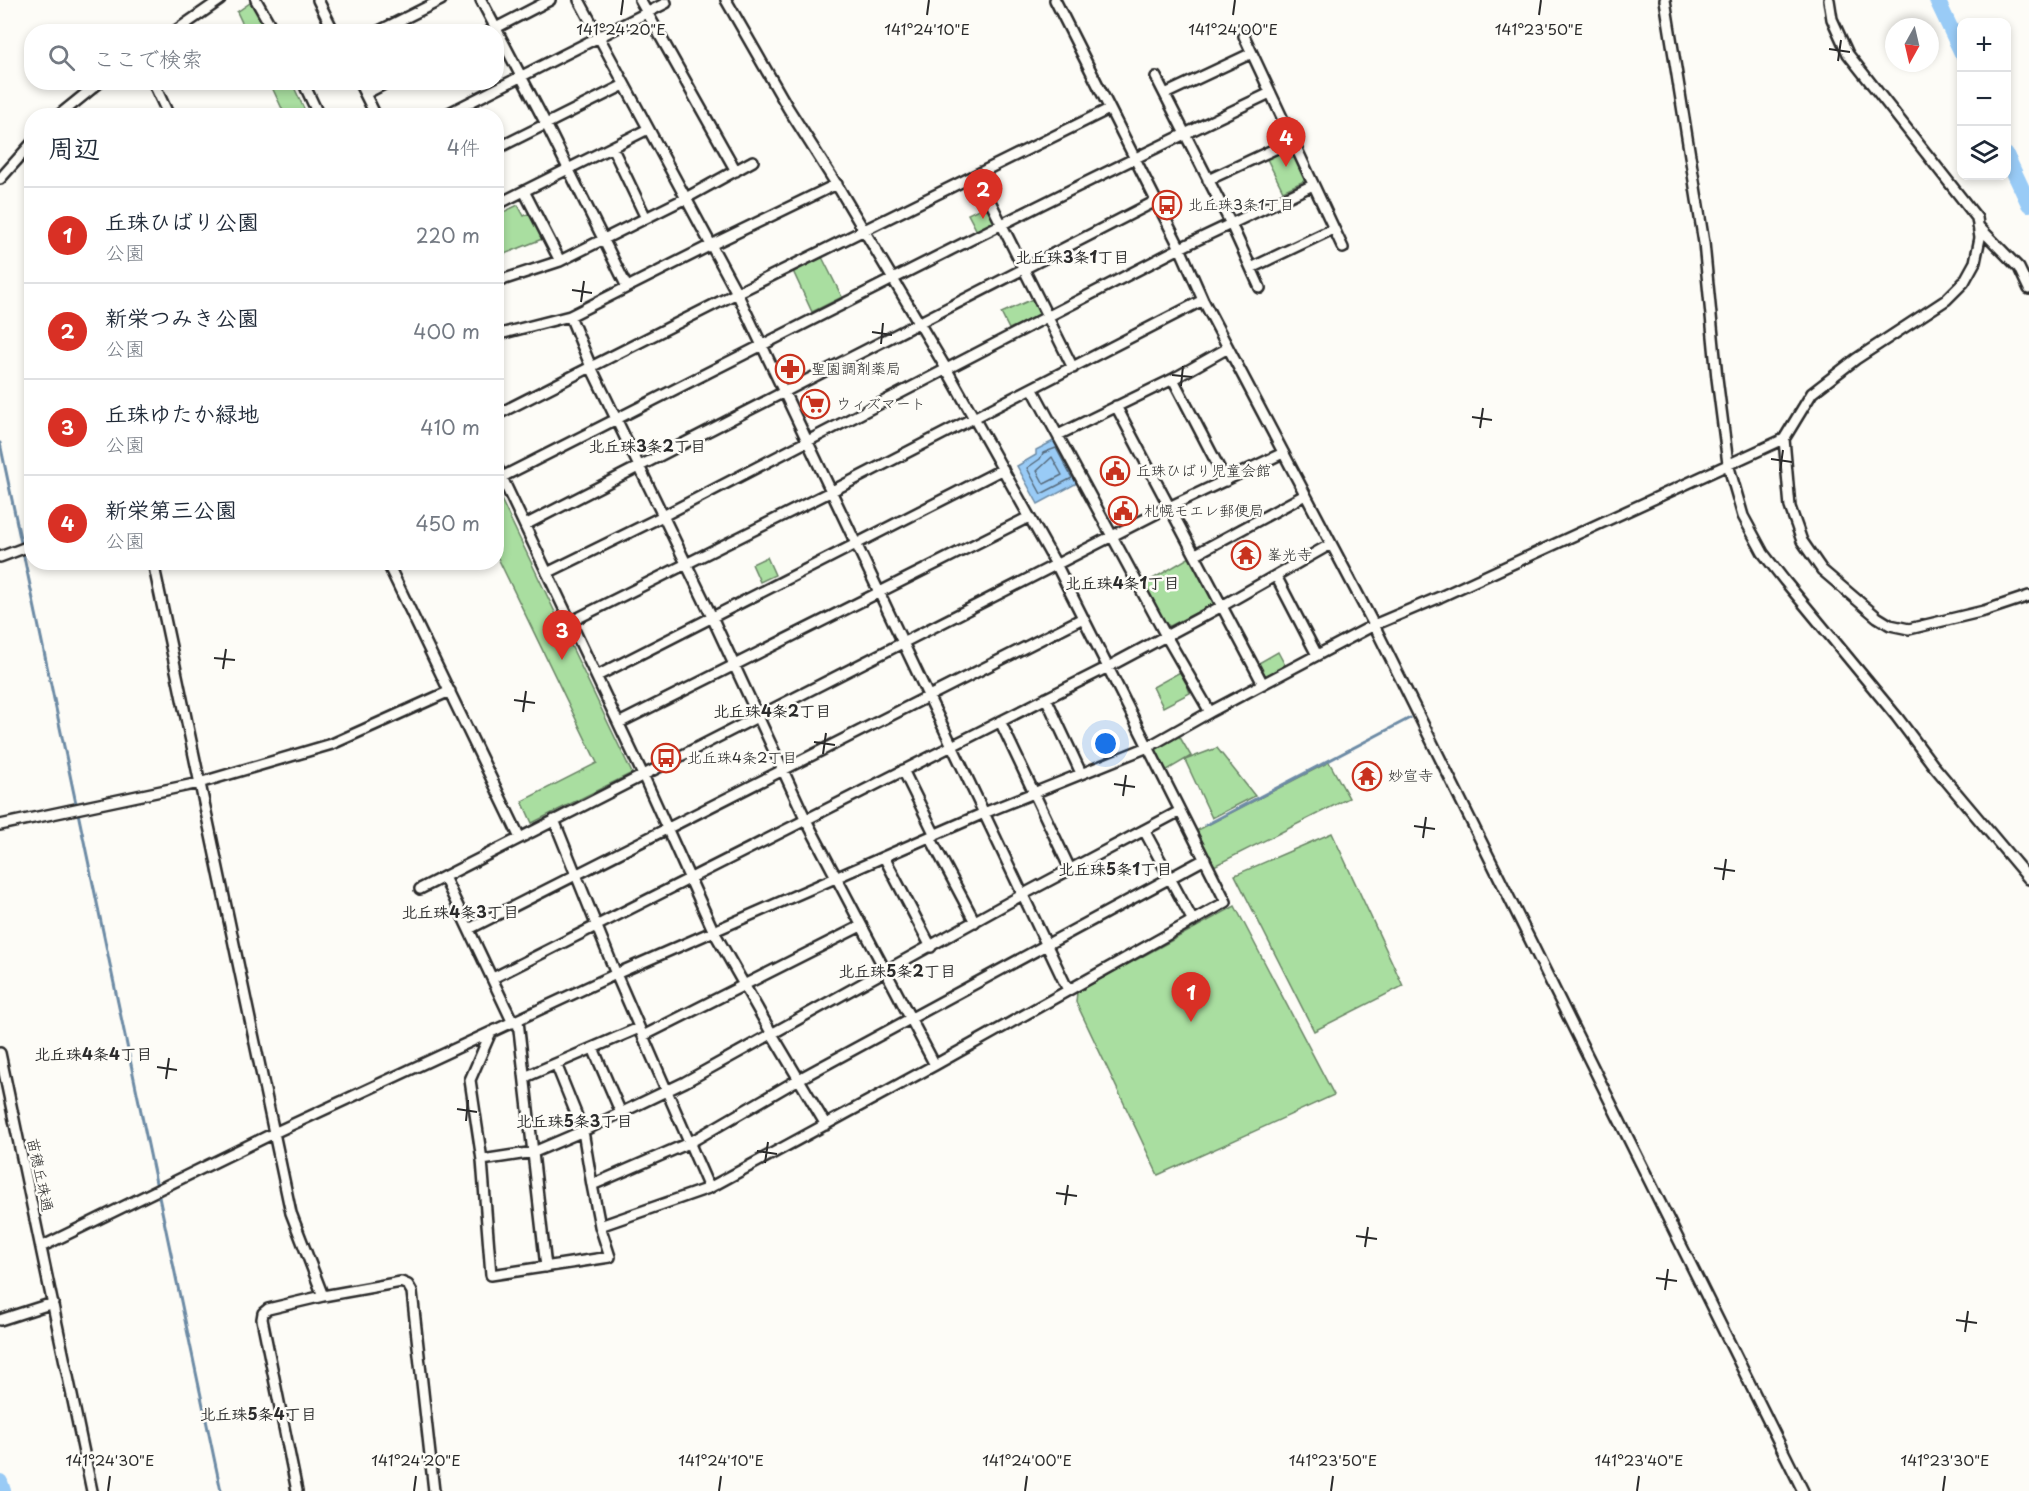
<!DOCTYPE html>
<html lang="ja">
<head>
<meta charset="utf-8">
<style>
	body { margin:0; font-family:"Playpen Sans","Klee One",sans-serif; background:#f6f6f7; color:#1f2937 }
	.controls { position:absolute; right:18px; top:18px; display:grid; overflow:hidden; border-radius:12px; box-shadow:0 3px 9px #0003 }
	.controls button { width:54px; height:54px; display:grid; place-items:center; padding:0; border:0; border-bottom:2px solid #e0e1e3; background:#fff; color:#1f2937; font:30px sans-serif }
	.compass { position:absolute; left:1885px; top:18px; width:54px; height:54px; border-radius:50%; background:#fff; box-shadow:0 3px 9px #0003; rotate:188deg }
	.you { position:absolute; left:1106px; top:744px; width:21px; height:21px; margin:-15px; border:4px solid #fff; border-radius:50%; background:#1a73e8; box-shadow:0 0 0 9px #1a73e833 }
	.badge { display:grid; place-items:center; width:39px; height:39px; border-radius:50%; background:#d93025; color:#fff; font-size:20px; font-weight:700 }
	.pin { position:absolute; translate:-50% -50px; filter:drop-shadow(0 2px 3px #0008) }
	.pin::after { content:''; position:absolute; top:32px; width:21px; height:18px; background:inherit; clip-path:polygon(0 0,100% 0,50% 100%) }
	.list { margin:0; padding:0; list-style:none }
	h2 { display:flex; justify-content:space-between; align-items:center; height:78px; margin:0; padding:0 24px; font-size:26px }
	h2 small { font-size:20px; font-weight:400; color:#747a83 }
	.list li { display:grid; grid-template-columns:39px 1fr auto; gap:18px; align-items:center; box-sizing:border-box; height:96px; padding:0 24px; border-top:2px solid #e0e1e3 }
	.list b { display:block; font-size:22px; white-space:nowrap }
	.list p { margin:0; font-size:20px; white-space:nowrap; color:#747a83 }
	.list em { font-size:20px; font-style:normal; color:#747a83 }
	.icon { flex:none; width:33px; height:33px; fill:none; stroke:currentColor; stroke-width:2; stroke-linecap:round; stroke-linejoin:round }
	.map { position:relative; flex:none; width:2029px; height:1491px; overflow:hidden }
	.search { position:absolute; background:#fff; box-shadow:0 3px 9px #0003; left:24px; top:24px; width:480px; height:66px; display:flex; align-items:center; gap:15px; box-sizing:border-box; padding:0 21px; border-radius:24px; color:#747a83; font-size:22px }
	.panel { position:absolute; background:#fff; box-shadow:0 3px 9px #0003; left:24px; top:108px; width:480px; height:462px; border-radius:24px }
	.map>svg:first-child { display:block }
</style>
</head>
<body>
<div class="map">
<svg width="2029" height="1491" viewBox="0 0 2029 1491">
	<rect width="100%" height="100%" fill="#fdfcf7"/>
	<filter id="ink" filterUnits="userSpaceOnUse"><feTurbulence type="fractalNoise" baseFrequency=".0167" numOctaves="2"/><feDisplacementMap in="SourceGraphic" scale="12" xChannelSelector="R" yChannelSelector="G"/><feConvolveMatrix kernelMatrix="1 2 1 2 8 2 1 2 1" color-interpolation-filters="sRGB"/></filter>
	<g filter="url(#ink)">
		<path fill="#a9dea0" stroke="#6a8466" stroke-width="1.5" d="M250,3L256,10L267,31H246L237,12Z
			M270,83H292L307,115H285Z
			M1284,148L1290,159L1295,157L1305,176L1304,181L1283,191L1266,157Z
			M989,204L999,223L978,233L968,214Z
			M518,205L524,216L530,213L542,239L497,257V215Z
			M822,257L842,297L812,312L793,271Z
			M1035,298L1042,314L1009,329L1001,313Z
			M497,491L632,773L532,823L522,801L597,763L497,556Z
			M767,557L775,575L760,582L752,564Z
			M1190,557L1214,599L1213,604L1170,626L1166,624L1144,584Z
			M1278,652L1287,669L1264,681L1257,664Z
			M1182,671L1190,693L1163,707L1153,687Z
			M1178,734L1191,756L1164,772L1154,748Z
			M1217,748L1255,796L1212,818L1185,760Z
			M1329,762L1349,798L1214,866L1196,831Z
			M1332,833L1403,986L1314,1031L1235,875Z
			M1235,906L1334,1095L1158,1175L1076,1002L1077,992Z"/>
		<path fill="#99cbf6" stroke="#6d8ba5" stroke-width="1.5" d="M1059,438L1081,481L1038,504L1017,466L1036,455V450Z"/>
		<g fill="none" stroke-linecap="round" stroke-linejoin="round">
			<path stroke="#576b7c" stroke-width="1.5" d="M1056,448L1072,478L1041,494L1027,468L1040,459L1043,453Z
				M1052,457L1062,475L1044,484L1037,471Z"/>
			<path stroke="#6d8ba5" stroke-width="3" d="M0,443L221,1491
				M1206,825L1410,718"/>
			<path stroke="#99cbf6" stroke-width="16" d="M1937,0L1962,53
				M2006,155L2029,204
				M0,1482L3,1491"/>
			<g stroke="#2b2b2b" stroke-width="14">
				<path id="minor" d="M256,0L274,32
					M318,0L334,32
					M481,0L546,124L627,287
					M579,0L737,293L1068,990
					M640,0L736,171
					M1055,0L1180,248L1203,300L1374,625L1803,1491
					M1665,0L1704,243L1717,378L1728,464L1743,516L1763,553L1784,580L1897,717L1933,765L2029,879
					M174,32L220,0
					M377,32L441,0
					M488,32L550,0
					M1244,36L1343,248
					M1156,77L1231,224L1260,288
					M153,82L169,116
					M303,82L319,116
					M359,82L376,116
					M365,94L388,82
					M1165,94L1252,53
					M58,116L100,82
					M443,116L666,3
					M612,147L646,218
					M496,149L624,85
					M977,175L1073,368
					M0,179L32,143
					M1208,180L1292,141
					M524,191L560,261
					M496,205L648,129
					M1978,226L2019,268L2029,289
					M1251,268L1333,229
					M496,282L560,261L686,198L753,161
					M570,316L591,367L712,617L806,820L935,1065
					M496,335L570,316L711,245L837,184
					M1173,379L1226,481
					M1032,388L1166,636L1210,712
					M1116,406L1263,684
					M496,415L737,293L1109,109
					M1058,435L1173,379L1228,348
					M1784,439L1812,393L1856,359L1946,300L1964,282L1975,262L1980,238L1977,218L1848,54L1832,19L1829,0
					M496,465L643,775L713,930L772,1034L826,1125
					M502,477C758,348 1012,216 1270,93
					M525,525L1156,201
					M1196,554L1305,495
					M0,557L32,545
					M153,562L291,1213L323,1296
					M387,562L520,838
					M547,573L663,516L1180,248L1313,185
					M1276,576L1317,655
					M570,622L832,491L1203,300
					M597,676L1003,469
					M1046,698L1081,773
					M1000,721L1070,869
					M619,723L1029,517
					M903,770L935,835
					M554,820L616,974L709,1188
					M0,825L199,783L332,744L450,691
					M1144,830L1193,921
					M930,837L975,922
					M884,857L931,947
					M444,877L513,1023
					M420,889L1169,507L1283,453
					M469,929L1083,618
					M493,978L1108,667L1222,606L1331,544
					M518,1021L546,1267
					M491,1032L470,1080L482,1160L491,1275L610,1257L600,1226L592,1185L583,1131L556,1064
					M643,1036L861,926
					M593,1048L621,1113
					M0,1053L92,1491
					M525,1077L639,1028
					M482,1160L534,1152L583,1131L685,1082L1022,895L1180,811
					M592,1185L689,1143L799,1079L1205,859
					M600,1226L709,1188L935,1065L1226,902L1057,566L947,370L840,190L788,108L726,0
					M41,1247L274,1133L616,974L984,813L1148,747L1210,712L1374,625L1440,597L1784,439L1790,507L1802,541L1822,570L1877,617L1890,625L1909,629L1984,611L2029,596
					M0,1320L53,1303
					M297,1491L262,1319L263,1313L268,1309L323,1296L401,1282L408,1285L412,1292L434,1491"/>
			</g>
			<use href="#minor" stroke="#fdfcf7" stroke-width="9"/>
		</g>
	</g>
	<path fill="none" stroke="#2b2b2b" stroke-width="2" d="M621,15L623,0M927,15L929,0M1233,15L1235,0M1539,15L1541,0M1829,49L1850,52M1838,61L1841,40M572,290L592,293M581,302L584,281M872,332L892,335M881,344L883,323M1172,375L1192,377M1181,386L1183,366M1472,417L1492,420M1480,428L1483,408M1771,459L1792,462M1780,471L1783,450M214,658L235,660M223,669L226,649M514,700L535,703M523,712L526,691M814,742L835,745M823,754L826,733M1114,784L1135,787M1123,796L1126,775M1414,826L1435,829M1423,838L1426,817M1714,868L1735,871M1723,880L1726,859M157,1067L177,1070M166,1079L169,1058M457,1109L477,1112M466,1121L468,1100M757,1151L777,1154M765,1163L768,1142M1056,1193L1077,1196M1065,1205L1068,1185M1356,1236L1377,1239M1365,1247L1368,1227M1656,1278L1677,1281M1665,1290L1668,1269M1956,1320L1977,1323M1965,1332L1968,1311M108,1491L110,1476M414,1491L416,1476M719,1491L721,1476M1025,1491L1027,1476M1331,1491L1333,1476M1637,1491L1639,1476M1943,1491L1945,1476"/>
	<defs>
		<g id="bus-ring" transform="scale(1.5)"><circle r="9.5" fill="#fdfcf7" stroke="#c8321e" stroke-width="1.5"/><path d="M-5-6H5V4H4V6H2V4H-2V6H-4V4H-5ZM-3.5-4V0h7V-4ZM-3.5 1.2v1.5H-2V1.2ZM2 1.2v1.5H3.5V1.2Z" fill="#c8321e"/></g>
		<g id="pharmacy-ring" transform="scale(1.5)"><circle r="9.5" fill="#fdfcf7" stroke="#c8321e" stroke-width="1.5"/><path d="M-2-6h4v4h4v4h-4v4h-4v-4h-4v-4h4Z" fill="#c8321e"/></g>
		<g id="supermarket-ring" transform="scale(1.5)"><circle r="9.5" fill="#fdfcf7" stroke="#c8321e" stroke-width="1.5"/><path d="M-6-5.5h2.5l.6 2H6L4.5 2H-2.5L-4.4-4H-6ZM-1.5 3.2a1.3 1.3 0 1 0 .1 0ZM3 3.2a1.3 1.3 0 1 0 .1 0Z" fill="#c8321e"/></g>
		<g id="civic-ring" transform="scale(1.5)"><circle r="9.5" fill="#fdfcf7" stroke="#c8321e" stroke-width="1.5"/><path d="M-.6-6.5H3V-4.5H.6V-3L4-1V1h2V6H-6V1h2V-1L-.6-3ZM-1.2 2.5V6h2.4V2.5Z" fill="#c8321e"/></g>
		<g id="temple-ring" transform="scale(1.5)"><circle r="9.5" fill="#fdfcf7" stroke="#c8321e" stroke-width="1.5"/><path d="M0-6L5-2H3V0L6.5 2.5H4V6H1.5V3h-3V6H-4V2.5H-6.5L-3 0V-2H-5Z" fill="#c8321e"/></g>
	</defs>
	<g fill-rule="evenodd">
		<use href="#bus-ring" x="1167" y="205"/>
		<use href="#pharmacy-ring" x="790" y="369"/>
		<use href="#supermarket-ring" x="815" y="404"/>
		<use href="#civic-ring" x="1115" y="471"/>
		<use href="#civic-ring" x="1123" y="511"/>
		<use href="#temple-ring" x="1246" y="555"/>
		<use href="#bus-ring" x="666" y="758"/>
		<use href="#temple-ring" x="1367" y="776"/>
	</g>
	<g text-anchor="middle" stroke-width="5" stroke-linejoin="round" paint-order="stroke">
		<g font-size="15" fill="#2b2b2b" stroke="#fdfcf7" text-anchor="start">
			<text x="1188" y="210">北丘珠3条1丁目</text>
			<text x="811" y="374">聖園調剤薬局</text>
			<text x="836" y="409">ウィズマート</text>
			<text x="1136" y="476">丘珠ひばり児童会館</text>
			<text x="1144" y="516">札幌モエレ郵便局</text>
			<text x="1267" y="560">峯光寺</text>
			<text x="687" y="763">北丘珠4条2丁目</text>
			<text x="1388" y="781">妙宣寺</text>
		</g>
		<g font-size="15" fill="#2b2b2b" stroke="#fdfcf7">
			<text transform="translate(40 1175) rotate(78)" y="5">苗穂丘珠通</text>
		</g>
		<g font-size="16" font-weight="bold" fill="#2b2b2b" stroke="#fdfcf7">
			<text x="1072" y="263">北丘珠3条1丁目</text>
			<text x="647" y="452">北丘珠3条2丁目</text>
			<text x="1122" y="589">北丘珠4条1丁目</text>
			<text x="772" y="717">北丘珠4条2丁目</text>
			<text x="1115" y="875">北丘珠5条1丁目</text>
			<text x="460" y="918">北丘珠4条3丁目</text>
			<text x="897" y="977">北丘珠5条2丁目</text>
			<text x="93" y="1060">北丘珠4条4丁目</text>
			<text x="574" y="1127">北丘珠5条3丁目</text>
			<text x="258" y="1420">北丘珠5条4丁目</text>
		</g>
	</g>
	<g font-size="15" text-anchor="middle" fill="#2b2b2b" stroke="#fdfcf7" stroke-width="5" stroke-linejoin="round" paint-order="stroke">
		<text x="621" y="35">141°24'20"E</text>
		<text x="927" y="35">141°24'10"E</text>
		<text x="1233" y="35">141°24'00"E</text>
		<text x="1539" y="35">141°23'50"E</text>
		<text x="110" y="1466">141°24'30"E</text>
		<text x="416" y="1466">141°24'20"E</text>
		<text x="721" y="1466">141°24'10"E</text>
		<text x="1027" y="1466">141°24'00"E</text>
		<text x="1333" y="1466">141°23'50"E</text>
		<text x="1639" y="1466">141°23'40"E</text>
		<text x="1945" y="1466">141°23'30"E</text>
	</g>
</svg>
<div class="controls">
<button>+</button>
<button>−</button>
<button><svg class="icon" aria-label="layers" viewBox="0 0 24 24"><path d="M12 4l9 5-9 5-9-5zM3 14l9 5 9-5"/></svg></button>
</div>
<svg class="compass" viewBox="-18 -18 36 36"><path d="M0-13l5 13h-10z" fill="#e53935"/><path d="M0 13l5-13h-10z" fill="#747a83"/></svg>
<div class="you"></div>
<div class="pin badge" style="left:1191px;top:1022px">1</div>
<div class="pin badge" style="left:983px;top:219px">2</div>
<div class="pin badge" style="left:562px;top:660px">3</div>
<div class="pin badge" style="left:1286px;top:167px">4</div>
<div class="search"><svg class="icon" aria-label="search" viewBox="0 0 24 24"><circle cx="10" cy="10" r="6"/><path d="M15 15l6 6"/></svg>ここで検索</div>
<section class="panel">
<h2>周辺<small>4件</small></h2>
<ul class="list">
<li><span class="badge">1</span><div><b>丘珠ひばり公園</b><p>公園</p></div><em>220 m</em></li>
<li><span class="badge">2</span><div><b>新栄つみき公園</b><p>公園</p></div><em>400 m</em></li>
<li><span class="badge">3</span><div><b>丘珠ゆたか緑地</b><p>公園</p></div><em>410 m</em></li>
<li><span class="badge">4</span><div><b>新栄第三公園</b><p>公園</p></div><em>450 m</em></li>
</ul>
</section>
</div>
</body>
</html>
